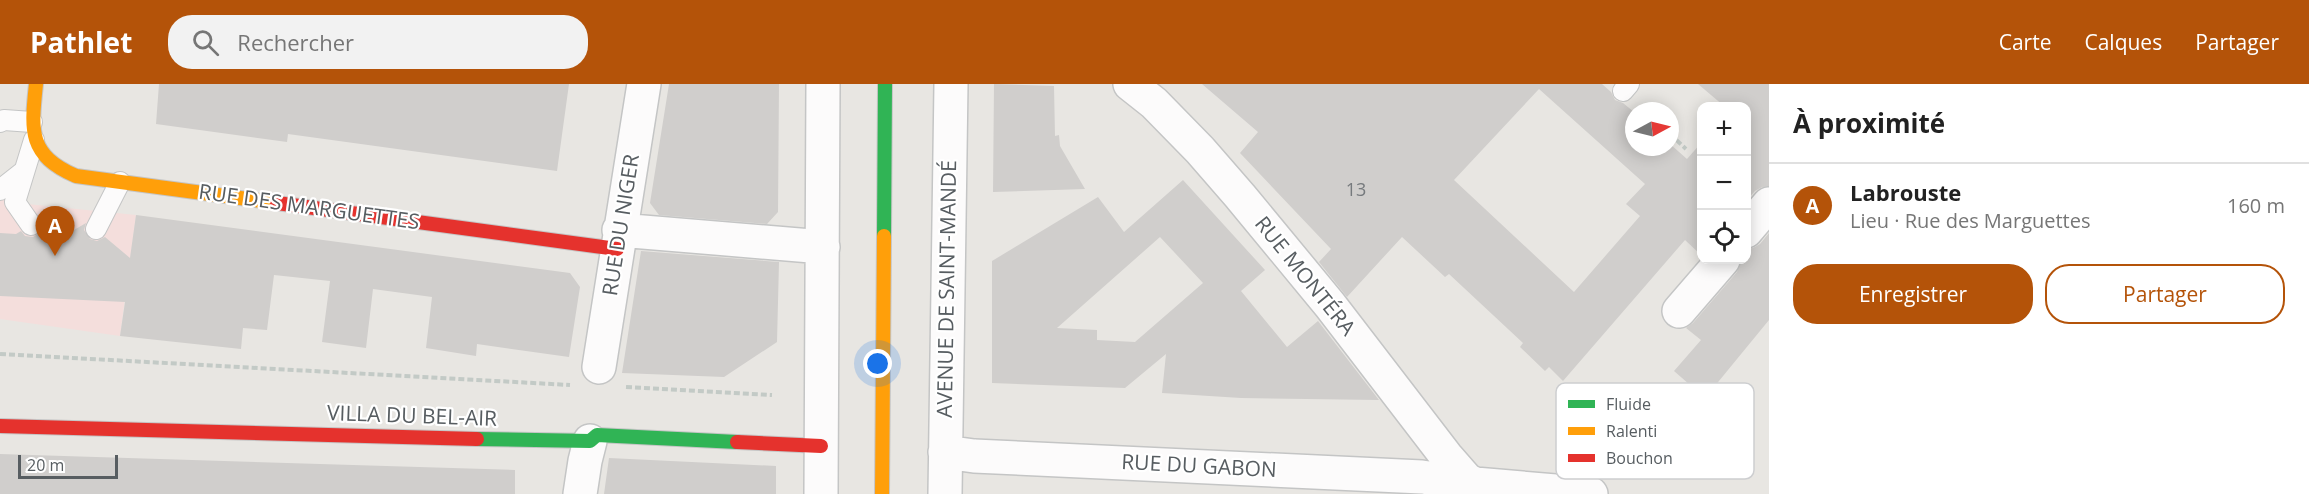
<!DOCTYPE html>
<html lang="fr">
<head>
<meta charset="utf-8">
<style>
	body { margin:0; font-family:"Open Sans",sans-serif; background:#f2f2f2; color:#222 }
	.controls { position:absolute; right:18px; top:18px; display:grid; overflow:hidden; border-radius:12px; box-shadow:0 3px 15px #0003 }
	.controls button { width:54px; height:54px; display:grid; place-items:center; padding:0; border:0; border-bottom:2px solid #e0e0e0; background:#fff; color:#222; font:30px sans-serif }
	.compass { position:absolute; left:1625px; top:18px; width:54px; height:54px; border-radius:50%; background:#fff; box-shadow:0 3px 15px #0003; rotate:83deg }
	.scale { position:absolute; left:18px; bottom:15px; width:100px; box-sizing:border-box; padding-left:6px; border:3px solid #575d61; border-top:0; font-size:16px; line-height:21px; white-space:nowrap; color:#575d61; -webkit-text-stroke:4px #fff; paint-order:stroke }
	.you { position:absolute; left:878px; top:280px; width:21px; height:21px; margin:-15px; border:4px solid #fff; border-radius:50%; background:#1a73e8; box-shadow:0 0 0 9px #1a73e833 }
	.badge { display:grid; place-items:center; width:39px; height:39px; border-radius:50%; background:#b45309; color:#fff; font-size:20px; font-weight:700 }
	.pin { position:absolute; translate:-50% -50px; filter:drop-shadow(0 2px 3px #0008) }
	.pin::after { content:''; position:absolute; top:32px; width:21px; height:18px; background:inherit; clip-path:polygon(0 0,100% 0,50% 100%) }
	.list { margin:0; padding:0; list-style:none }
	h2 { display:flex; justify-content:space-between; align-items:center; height:78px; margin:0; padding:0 24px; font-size:26px }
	h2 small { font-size:20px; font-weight:400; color:#767676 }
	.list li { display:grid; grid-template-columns:39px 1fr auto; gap:18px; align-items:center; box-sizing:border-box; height:84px; padding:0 24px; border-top:2px solid #e0e0e0 }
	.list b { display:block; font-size:22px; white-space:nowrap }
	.list p { margin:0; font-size:20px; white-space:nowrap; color:#767676 }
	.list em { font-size:20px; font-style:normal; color:#767676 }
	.actions { display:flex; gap:12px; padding:18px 24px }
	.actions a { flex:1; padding:14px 0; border:2px solid #b45309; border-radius:24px; text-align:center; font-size:21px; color:#b45309 }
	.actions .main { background:#b45309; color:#fff }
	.icon { flex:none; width:33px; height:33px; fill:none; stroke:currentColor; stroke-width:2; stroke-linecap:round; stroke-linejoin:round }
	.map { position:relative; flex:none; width:1769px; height:410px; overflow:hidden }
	header { display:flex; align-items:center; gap:36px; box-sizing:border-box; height:84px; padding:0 30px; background:#b45309; color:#fff }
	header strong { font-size:28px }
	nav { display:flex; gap:33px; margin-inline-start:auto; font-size:21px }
	.search { width:420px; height:54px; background:#f2f2f2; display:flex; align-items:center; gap:15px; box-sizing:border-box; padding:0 21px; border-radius:24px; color:#767676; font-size:22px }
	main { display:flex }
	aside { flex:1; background:#fff }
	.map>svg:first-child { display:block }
</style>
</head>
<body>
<header>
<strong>Pathlet</strong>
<div class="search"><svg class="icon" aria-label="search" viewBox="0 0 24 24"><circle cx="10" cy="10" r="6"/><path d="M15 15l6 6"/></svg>Rechercher</div>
<nav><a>Carte</a><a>Calques</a><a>Partager</a></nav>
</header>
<main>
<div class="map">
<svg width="1769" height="410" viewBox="0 0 1769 410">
	<rect width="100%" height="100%" fill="#e8e6e2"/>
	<path fill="#f4dedc" d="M0,108L7,118L136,131L120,252L0,235Z"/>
	<path fill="#d0cecc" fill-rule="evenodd" d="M159,0H569L557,87L288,50L287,58L156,40Z
		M669,0H779L778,128L767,140L659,131L650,119Z
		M994,0L1054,2L1055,52L1059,51L1060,62L1085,105L993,108Z
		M1202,0H1602L1611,8L1615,16L1623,19L1634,28V63H1670V60L1687,75L1701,59V171L1685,156L1563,297L1549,283L1545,287L1520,263L1523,259L1449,190L1445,193L1402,153L1347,213L1319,178L1331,165L1240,69L1258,48ZM1539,5L1645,100L1626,120L1640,132L1574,208L1454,96Z
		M1698,0H1769V102L1762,103L1755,107L1746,117V22H1724Z
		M1183,96L1265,186L1241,207L1287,263L1318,237L1379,316L1241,314L1162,309L1166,270L1125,304L992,299V177L1098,113L1124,148ZM1160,153L1203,199L1135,258L1097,256V246L1057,244Z
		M136,131L570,189L580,203L569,273L477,260L476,272L426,264L432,213L373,205L366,264L322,258L330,197L274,191L267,246L243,244L241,265L120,252L125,218L0,212V149L16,150L21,147L25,152L33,153L42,147V138L52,145L66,147L74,146L86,139L84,146L90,155L97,157L105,153L130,174Z
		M1769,149V236L1705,314L1674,287L1701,256L1686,244L1693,239L1737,188L1741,176H1746V165L1753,164L1760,160Z
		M641,167L779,178L777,258L724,293L622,289Z
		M0,370L515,386V410H0Z
		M609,374L776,382V410H604Z"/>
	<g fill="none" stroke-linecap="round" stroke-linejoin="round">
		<g stroke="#c4c5c5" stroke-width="22">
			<path id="lane" d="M1623,7L1629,0
				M0,38L4,36L32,38
				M0,106L24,87
				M31,141L15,118L34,56
				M96,145L120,98"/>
		</g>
		<g stroke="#c4c5c5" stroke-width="36">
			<path id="street" d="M1130,0L1154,19L1200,66L1240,112L1330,221L1446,372L1467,396L1475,400L1591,410
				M619,146L823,163
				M1746,147L1769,120
				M1679,227L1723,176
				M599,283L644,0
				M945,368L974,372L1422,393C1437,395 1448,398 1457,410
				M580,410L585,377L590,357
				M821,410L823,0
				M945,410L951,0"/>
		</g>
		<g stroke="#c5c5c5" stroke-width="16">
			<path id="fast" d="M884,152L885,0
				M477,355L590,357L597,351L737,358"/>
		</g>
		<g stroke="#c5c5c5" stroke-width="16">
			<path id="slow" d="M36,0C31,47 28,71 76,92L277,119
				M882,410L884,152"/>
		</g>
		<g stroke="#c5c5c5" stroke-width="16">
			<path id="jam" d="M277,119L617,165
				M0,342L477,355
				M737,358L821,362"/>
		</g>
		<path stroke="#c3cac6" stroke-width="4" stroke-dasharray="6 3" stroke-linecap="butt" d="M1670,50L1686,65
			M0,270L570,301
			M626,303L772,311"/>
		<use href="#lane" stroke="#fcfbfb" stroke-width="20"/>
		<use href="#street" stroke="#fcfbfb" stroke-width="33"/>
		<use href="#fast" stroke="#30b455" stroke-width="14"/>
		<use href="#slow" stroke="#ff9f0a" stroke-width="14"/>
		<use href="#jam" stroke="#e5322d" stroke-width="14"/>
	</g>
	<g text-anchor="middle" stroke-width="4.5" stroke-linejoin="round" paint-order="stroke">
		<g font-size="18" fill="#767a7d">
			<text x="1356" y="112">13</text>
		</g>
		<g font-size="21" fill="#575d61" stroke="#fff">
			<text transform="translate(309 123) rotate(8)" y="7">RUE DES MARGUETTES</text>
			<text transform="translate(621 141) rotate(-81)" y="7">RUE DU NIGER</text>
			<text transform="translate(1305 192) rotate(51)" y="7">RUE MONTÉRA</text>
			<text transform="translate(947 205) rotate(-89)" y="7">AVENUE DE SAINT-MANDÉ</text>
			<text transform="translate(412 332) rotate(2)" y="7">VILLA DU BEL-AIR</text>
			<text transform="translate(1199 382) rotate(3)" y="7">RUE DU GABON</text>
		</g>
	</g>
	<rect x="1556" y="299" width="198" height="96" rx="9" fill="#fff" stroke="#cdced0" stroke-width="1.5"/>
	<rect x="1568" y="316" width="27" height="8" fill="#30b455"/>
	<rect x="1568" y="343" width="27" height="8" fill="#ff9f0a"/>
	<rect x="1568" y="370" width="27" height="8" fill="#e5322d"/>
	<g font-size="16" fill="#575d61">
		<text x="1606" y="326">Fluide</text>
		<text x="1606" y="353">Ralenti</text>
		<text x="1606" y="380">Bouchon</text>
	</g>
</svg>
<div class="controls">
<button>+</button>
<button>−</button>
<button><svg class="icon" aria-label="locate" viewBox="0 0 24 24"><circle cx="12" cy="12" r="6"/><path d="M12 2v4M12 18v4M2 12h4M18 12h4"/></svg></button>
</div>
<svg class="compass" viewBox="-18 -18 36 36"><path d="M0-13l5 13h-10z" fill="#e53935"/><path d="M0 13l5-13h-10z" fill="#767676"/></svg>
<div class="scale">20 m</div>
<div class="you"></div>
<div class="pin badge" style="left:55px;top:172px">A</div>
</div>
<aside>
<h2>À proximité<small></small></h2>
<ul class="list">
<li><span class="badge">A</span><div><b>Labrouste</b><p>Lieu · Rue des Marguettes</p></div><em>160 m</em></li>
</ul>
<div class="actions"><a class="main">Enregistrer</a><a>Partager</a></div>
</aside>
</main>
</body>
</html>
